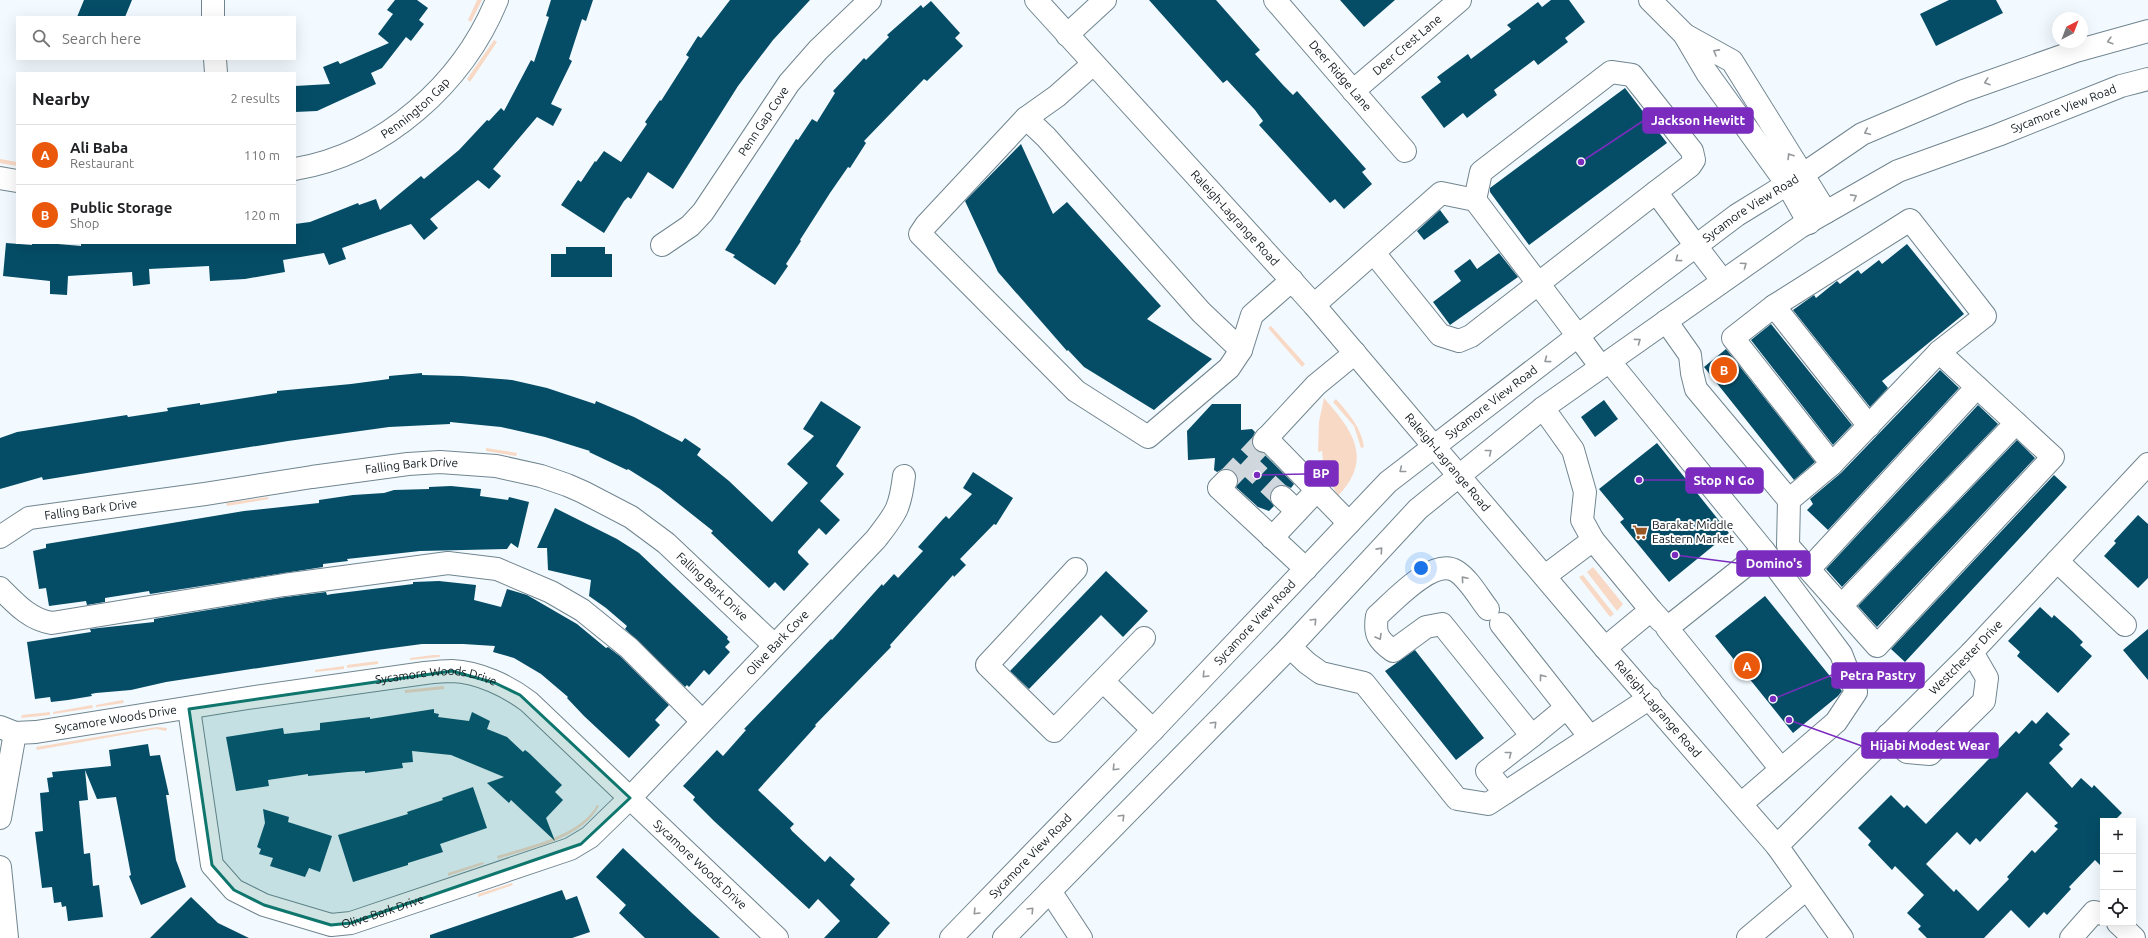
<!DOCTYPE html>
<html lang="en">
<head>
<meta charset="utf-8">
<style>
	body { margin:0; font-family:Ubuntu,sans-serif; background:#f6f6f6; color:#202124 }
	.controls { position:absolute; right:12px; bottom:12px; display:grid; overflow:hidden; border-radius:0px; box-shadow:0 4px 16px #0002 }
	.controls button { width:36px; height:36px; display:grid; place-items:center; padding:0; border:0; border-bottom:1px solid #e0e0e0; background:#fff; color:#202124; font:20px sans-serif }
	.compass { position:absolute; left:2052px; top:12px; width:36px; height:36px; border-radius:50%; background:#fff; box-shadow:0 4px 16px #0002; rotate:42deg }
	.you { position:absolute; left:1421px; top:568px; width:14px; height:14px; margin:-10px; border:3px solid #fff; border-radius:50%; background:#1a73e8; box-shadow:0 0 0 6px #1a73e833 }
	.badge { display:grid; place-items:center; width:26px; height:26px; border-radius:50%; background:#ea580c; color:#fff; font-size:13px; font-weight:700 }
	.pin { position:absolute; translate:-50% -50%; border:2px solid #fff; box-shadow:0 1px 4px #0006 }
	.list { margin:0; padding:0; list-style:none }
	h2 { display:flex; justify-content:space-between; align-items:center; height:52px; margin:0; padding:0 16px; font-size:17px }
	h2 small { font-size:13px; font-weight:400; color:#757577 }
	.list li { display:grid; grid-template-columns:26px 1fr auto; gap:12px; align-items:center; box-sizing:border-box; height:60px; padding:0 16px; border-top:1px solid #e0e0e0 }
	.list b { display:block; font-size:15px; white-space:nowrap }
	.list p { margin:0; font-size:13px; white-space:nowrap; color:#757577 }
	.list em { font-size:13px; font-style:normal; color:#757577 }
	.icon { flex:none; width:22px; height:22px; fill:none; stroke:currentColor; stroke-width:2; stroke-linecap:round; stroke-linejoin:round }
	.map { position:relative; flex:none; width:2148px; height:938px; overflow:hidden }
	.search { position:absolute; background:#fff; box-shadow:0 4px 16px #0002; left:16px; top:16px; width:280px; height:44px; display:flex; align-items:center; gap:10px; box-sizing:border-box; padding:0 14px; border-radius:0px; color:#757577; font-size:15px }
	.panel { position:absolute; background:#fff; box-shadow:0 4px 16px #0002; left:16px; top:72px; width:280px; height:172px; border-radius:0px }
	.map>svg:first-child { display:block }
</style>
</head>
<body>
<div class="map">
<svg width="2148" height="938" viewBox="0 0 2148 938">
	<rect width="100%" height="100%" fill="#f2faff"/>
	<path fill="#f8d9c6" d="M477,0H482L471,22L468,20Z
		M494,40L497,42L470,82L467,79Z
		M0,159L17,162V166L0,163Z
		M1271,326L1305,364L1302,367L1268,328Z
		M1324,398C1352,430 1374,458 1338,496L1321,465L1320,461L1323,460L1322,451L1318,452L1319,422Z
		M1336,399C1349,414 1361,427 1364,447L1361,448L1354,426L1333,402Z
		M486,448L517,453L516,456L486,451Z
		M268,497L269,499L227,506L226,503Z
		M1593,567L1623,604L1617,611L1587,572Z
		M1583,575L1614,614L1610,617L1579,577Z
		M433,655H440V657L410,660V658Z
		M378,661V664L347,668V665Z
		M344,666V669L315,672V670Z
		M444,686V689L405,693V690Z
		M123,700L124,703L96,707V705Z
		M92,705L93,708L53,714V712Z
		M50,712V715L21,718L22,715Z
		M157,727L167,728L166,731L156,729L37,750L36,747Z
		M597,805L599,806C582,839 531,848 498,859L497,856C529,846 580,836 597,805Z
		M483,862L484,864L448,876V873Z
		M512,883L513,885L478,897V894Z"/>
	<path fill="#054d67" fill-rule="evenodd" d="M84,0H132L125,17H77Z
		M395,0H417L428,8L419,20L424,24L411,41L406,37L382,68L371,73L376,84L317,111L295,112V86L330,84L323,67L338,61L340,64L389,43L378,34L393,14L387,10Z
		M551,0H593L586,21L582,19L569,59L572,61L551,104L562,109L553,126L537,117L493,169L501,176L489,189L478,180L430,219L438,228L424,240L411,224L342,248L346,259L329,265L324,253L283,260L285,272L245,279L210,281L209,266L149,269L150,284L133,286L132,272L68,276L67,295L50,294V281L3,276L6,243L32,245V243H46L81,246V243H295V224L310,222L358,203L359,205L376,199L380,210L421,176L424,179L459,150L487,120L489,121L501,108L504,111L531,60L534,62L549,17L546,16Z
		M730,0H810L773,40L738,86L673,189L648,172L631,199L628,197L624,201L604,233L561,205L578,180L581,182L595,161L596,162L604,151L621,162L647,124L645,122L660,100L661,101L689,57L686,55L698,36L701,38Z
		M1149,0H1216L1260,50L1255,54L1283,85L1293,95L1297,91L1366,169L1362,172L1372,184L1344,209L1335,199L1330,203L1259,125L1263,121L1255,110L1227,80L1223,83Z
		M1340,0H1395L1364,27Z
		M1551,0H1569L1585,22L1565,38L1568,42L1538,65L1534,60L1494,90L1497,95L1485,104L1467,118L1463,113L1444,128L1421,97L1441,82L1437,77L1468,54L1471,59L1511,29L1507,25L1521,15L1538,2L1542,7Z
		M1949,0H1996L2003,13L1936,46L1920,14Z
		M931,1L960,33L955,38L963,46L927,81L924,79L864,141L866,143L850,168L848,167L830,193L800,240L801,241L786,264L788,266L775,285L733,257L735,255L725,250L796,139L798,140L812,119L817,122L835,93L833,91L864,58L866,60L889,37L887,35L921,5L923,8Z
		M1625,88L1667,143L1529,245L1490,192V188Z
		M1021,144L1053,214L1067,202L1161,306L1147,319L1212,359L1154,410L1084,367L1068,350L1067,351L998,272L965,201Z
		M1440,210L1449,222L1424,240L1417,231Z
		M1907,244L1964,314L1882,381L1888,388L1870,407L1793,310L1814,295L1816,298L1837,281L1840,284L1858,270L1861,274L1879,260L1882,264Z
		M566,247H605V254H612V277H551V254H566Z
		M1499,253L1518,277L1450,325L1433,302L1461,281L1454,271L1470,259L1477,269Z
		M1771,324L1852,425L1833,445L1751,340Z
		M1726,349L1815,462L1794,480L1704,367Z
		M1940,370L1959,388L1828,530L1807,510L1813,504L1810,499L1841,473Z
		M422,373V375L462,376L512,380L547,388L595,404L596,401L634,417L682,442L685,438L701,449L697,455L729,481L772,522L808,483L787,464L814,436L803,429L821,401L861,427L836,466L844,474L820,501L840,520L826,535L819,528L798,551V553L809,564L784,591L775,582L769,588L711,533L713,531L660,489L628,469L627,470L589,452L590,451L545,437L501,427L450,422V424L389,427L288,441L43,480L42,477L0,489V438L17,432L127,415L128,417L168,411L167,408L200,403V405L277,393V391L351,384L389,379V376Z
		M1604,400L1618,419L1595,437L1581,417Z
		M1212,404H1241V430L1252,429L1255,432L1252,439L1255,450L1263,453L1294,484L1291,488L1285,485H1279L1273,489L1270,500L1274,506L1269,511L1258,507L1236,487L1238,478L1235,472L1223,469L1217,472L1214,470L1215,458L1188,460L1187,431Z
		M1978,405L1998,424L1842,587L1826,569Z
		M2017,440L2035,458L1877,627L1858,606Z
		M1657,443L1729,533L1669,582L1620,522L1624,519L1599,489Z
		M973,472L1013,498L996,525L994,524L960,559L966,565L954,577L953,575L890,645L891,647L815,725L816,726L758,790L794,824L790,828L792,831L825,862L830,856L855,879L850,885L890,923L877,938H824L840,921L818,899L809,909L714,821L693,800L695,797L683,786L717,750L723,756L746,730L744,729L831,639L832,640L882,584L883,586L894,574L898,578L923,551L918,547L943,519L946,516L949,519L972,494L963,488Z
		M2054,475L2067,487L1905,662L1891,649Z
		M451,486L481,489L480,496L508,500L509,497L529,502L518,548L511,543L507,549L420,551L347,559L348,561L323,564V567L150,594L149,591L105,598V602L87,605L86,601L49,606L46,588L39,589L33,551L46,548V544L244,511L319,503V500L353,495L384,493L394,490L429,489V487Z
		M555,508L617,539L639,553L728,637L727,639L730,642L725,647L730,652L709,675L704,670L689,687L687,685L685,687L625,629L627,626L606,608L589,596L591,580L548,570L547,548H537Z
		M2138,515L2148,524V578L2138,588L2104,556L2116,543L2114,541Z
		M1106,571L1148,611L1123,637L1101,615L1029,689L1010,671Z
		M439,581L476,585L474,600L501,607L507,589L527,595L577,624L606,648L608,647L621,657L669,705L655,720L660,725L629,758L584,716L567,698L568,697L541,674L514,658L493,652L495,646L463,644H422L377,650L166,682L131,690L96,693L91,694L92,696L68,700L51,702L50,697L35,699L27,642L91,632L90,629L154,622V619L286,597L326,592L327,595L332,594L413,584V582Z
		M1765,596L1842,691L1838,696L1793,733L1715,636Z
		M2040,607L2052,618L2054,615L2073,632L2083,642L2080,645L2092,656L2058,693L2017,656L2020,652L2008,641Z
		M2148,629V680L2123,650Z
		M1415,650L1484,738L1456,760L1385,671Z
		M434,709V713L439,714L438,717L469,721L472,712L490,721L487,729L507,737L523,752L525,750L529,753L562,785L555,792L563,800L546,818L555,841L511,800L509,803L487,783L504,777L451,755L412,751L413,762L402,763L403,768L365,773V771L348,772L308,776V774L268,780L269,786L236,791L226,737L283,728L284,734L320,730V723L370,717V719Z
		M2047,712L2070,734L2059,745L2063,749L2049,763L2072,788L2081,778L2092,788L2094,785L2122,813L2114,821H2103V868L2095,860L2069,887L2071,889L2047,915L2044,912L2029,928L2011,910L1984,938H1927L1918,929L1921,926L1907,913L1924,895L1895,866L1892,870L1868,845L1871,841L1858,828L1891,795L1904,808L1907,805L1926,824L2016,731L2019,734L2032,720L2036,724ZM2027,792L2058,823L2054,826L2058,829L2035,853L2032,850L2007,877L2009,879L1978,911L1956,889L1954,892L1926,864L1957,832L1970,845L1976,838L1980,842Z
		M148,744L150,756L160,755L169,795H166L176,860L186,887L141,905L129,876L131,875L116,797L97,799L85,770L88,800L79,801L84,854L90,853L93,886L99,885L103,917L68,921L66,906L62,907L61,902L54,903L52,887L42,888L35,832L43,831L40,793L49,792L47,778L53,777L52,772L111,766L109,750Z
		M473,787L487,828L440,844L443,852L408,863V865L353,882L338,835L408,814L407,812L443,800L442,798Z
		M263,809L289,817L288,822L332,836L320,872L309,868L305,877L270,866L273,858L259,854L261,849L257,847L265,823Z
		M623,848L693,914L720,938H645L619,913L626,905L596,877Z
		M562,890L566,900L577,896L590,932L572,938H430V935Z
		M191,897L218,923L249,938H150Z"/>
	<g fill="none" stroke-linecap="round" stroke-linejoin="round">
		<path stroke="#d0d8dd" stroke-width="22" stroke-dasharray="22 11" stroke-linecap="butt" d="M1244,461L1282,497
			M1226,481L1264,441"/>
		<g stroke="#71858f" stroke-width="24">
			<g id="minor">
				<path d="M213,0V17"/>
				<path id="s1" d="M1275,0L1405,151"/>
				<path d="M1650,0L1684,34L1707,73L1787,184L1809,223"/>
				<path d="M1067,35L1105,0"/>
				<path d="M1685,35L1732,61L1826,212"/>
				<path d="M215,59L216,73"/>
				<path d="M1093,64L1057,96L1026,118L1046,137L1201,312L1241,350L1252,315L1292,280"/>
				<path id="s2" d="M1353,91L1460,0"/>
				<path d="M1026,118L926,225L920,234L1076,391L1148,437L1229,368L1241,350"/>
				<path id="s3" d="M295,169C385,154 463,83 497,0"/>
				<path d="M0,178L17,181"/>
				<path d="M1475,200L1481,172L1611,72L1632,75L1692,151L1694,160L1690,166L1656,192"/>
				<path id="s4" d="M662,245L690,226L703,212L789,83L818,50L870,0"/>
				<path d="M1374,253L1440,335L1459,341L1471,336L1656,192L1696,246"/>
				<path d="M1314,305L1441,193L1475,200L1578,336"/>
				<path d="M1774,306L1910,220L1985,316L1939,352"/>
				<path d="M1666,321L1690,355L1692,373L1696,389L1789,500L1832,464L1939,352L2053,457L1877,646L1788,546L1789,500"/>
				<path d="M1610,362L1764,551L1841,654L1856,692L1836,722L1741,804"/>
				<path d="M1543,408L1573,450L1585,492L1582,520L1593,540L1651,610"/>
				<path d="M1266,438L1349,523"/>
				<path d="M1264,441L1316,385L1355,353"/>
				<path d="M1832,464L1733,338L1774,306L1869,426"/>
				<path d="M1226,481L1219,488L1306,569"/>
				<path d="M1282,497L1297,511"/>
				<path id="s5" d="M0,537L29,518L205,494L312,477L408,464L440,462L496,466L541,476L567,485L583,492L631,517L666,543L774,645"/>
				<path d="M1272,538L1318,489"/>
				<path d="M1764,551L1667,628L1781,769"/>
				<path d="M2057,561L2125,625"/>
				<path d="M1076,569L987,665L1054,731L1144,638"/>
				<path d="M1809,569L1977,387"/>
				<path d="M1545,576L1593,540"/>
				<path d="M0,588C15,603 30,620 52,623L284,585L448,563L497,569L551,592L582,610L629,648L702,721"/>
				<path d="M1842,605L2016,423"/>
				<path d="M1488,609C1479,598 1469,579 1456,571C1433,557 1394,601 1377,616C1374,634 1378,640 1393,651L1426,627L1442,624L1532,736L1566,708"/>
				<path d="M1501,624L1590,737"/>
				<path d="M1290,647L1307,663L1321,673L1364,683L1457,799L1488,804L1650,698"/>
				<path d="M1605,648L1651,610L1661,621"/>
				<path d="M1103,681L1153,730"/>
				<path id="s6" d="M189,709L212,865L234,890L264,905L331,925L351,923L570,849L590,837L630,798L876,539C896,513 900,509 904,476"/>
				<path id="s7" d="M0,727L15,733L36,732L248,698L425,673C434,672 443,671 452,671C479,672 508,686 529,702L777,938"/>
				<path d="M1888,735L1907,752L1930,754L1984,701L1987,678L1972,652"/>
				<path d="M1505,793L1487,771L1532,736"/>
				<path d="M0,818L15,733"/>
				<path id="s8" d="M1777,846L1972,652L2148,464"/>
				<path d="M0,867L7,938"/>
				<path d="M1050,891L1081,938"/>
				<path d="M2118,923L2134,938"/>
				<path d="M1748,938L1806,889"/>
				<path d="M2071,938L2094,912L2103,914"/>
			</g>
		</g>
		<g stroke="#71858f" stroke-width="24">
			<g id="major">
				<path id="s9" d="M1036,0L1314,305L1605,648L1777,846L1842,938"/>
				<path d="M1696,246L1722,280"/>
				<path d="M1578,336L1601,367"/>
				<path id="s10" d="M951,938L1153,730L1388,482L1640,288L1737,215L1802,175L1862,134L1963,91L2076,51L2148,31"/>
				<path id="s11" d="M1004,938L1290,647L1418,509L1543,408L1800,227L1898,171L1998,135L2121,86L2148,79"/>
			</g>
		</g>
		<use href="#minor" stroke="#fff" stroke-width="22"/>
		<use href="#major" stroke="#fff" stroke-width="22"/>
	</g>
	<defs><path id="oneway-chevron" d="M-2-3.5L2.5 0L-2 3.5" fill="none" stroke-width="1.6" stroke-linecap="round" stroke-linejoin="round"/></defs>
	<g stroke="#94989a">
		<use href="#oneway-chevron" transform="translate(2110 41) rotate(164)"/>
		<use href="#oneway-chevron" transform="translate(1716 52) rotate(-151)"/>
		<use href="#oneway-chevron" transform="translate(1987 82) rotate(161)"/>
		<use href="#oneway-chevron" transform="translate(1867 132) rotate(155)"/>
		<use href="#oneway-chevron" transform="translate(1790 156) rotate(-122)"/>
		<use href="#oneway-chevron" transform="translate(1854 197) rotate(-29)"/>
		<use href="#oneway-chevron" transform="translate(1678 259) rotate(143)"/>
		<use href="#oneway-chevron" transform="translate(1744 265) rotate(-35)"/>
		<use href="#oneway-chevron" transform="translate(1638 341) rotate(-36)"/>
		<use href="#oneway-chevron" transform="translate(1547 360) rotate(143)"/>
		<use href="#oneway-chevron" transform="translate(1489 452) rotate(-39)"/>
		<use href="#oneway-chevron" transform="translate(1402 470) rotate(141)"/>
		<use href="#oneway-chevron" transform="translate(1380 550) rotate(-48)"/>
		<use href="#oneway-chevron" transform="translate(1464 579) rotate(-131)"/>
		<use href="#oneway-chevron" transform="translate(1314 621) rotate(-46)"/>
		<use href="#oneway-chevron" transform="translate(1379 637) rotate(59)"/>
		<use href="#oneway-chevron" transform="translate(1205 675) rotate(134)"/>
		<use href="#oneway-chevron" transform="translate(1542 677) rotate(-128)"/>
		<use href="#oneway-chevron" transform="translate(1214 724) rotate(-45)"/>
		<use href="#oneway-chevron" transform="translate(1509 754) rotate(-38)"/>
		<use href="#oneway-chevron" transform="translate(1115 768) rotate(134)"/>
		<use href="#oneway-chevron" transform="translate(1122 817) rotate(-45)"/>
		<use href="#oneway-chevron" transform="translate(1031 910) rotate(-46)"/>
		<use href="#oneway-chevron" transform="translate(976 912) rotate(134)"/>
	</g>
	<path fill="#0f766e" fill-opacity="0.2" stroke="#0f766e" stroke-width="3" stroke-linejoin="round" d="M452,671L495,683L520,695L630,798L581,844L351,923L331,925L264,905L234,890L212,865L189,709Z"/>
	<defs>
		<g id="supermarket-bare" transform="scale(1.2)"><path d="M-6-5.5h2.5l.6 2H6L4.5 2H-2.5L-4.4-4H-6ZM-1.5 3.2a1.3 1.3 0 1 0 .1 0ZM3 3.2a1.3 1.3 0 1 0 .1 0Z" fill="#985623" stroke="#fff" stroke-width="2.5" paint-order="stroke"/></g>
	</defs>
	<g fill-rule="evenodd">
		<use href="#supermarket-bare" x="1640" y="532"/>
	</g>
	<g text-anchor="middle" stroke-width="4" stroke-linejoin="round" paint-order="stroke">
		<g font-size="12" fill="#121a1e" stroke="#fff">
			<text dy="4" stroke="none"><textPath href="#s2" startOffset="71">Deer Crest Lane</textPath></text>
			<text dy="4" stroke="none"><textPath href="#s1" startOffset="100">Deer Ridge Lane</textPath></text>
			<text dy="4" stroke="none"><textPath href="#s3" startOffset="137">Pennington Gap</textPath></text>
			<text dy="4" stroke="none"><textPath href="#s11" startOffset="1361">Sycamore View Road</textPath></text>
			<text dy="4" stroke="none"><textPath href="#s4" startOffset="162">Penn Gap Cove</textPath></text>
			<text dy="4" stroke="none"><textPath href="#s10" startOffset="1086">Sycamore View Road</textPath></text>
			<text dy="4" stroke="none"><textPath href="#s9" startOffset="295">Raleigh-Lagrange Road</textPath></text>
			<text dy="4" stroke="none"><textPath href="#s10" startOffset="762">Sycamore View Road</textPath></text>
			<text dy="4" stroke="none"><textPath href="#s9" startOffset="619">Raleigh-Lagrange Road</textPath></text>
			<text dy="4" stroke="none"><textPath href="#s5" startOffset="421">Falling Bark Drive</textPath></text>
			<text dy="4" stroke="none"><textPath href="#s5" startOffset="97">Falling Bark Drive</textPath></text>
			<text dy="4" stroke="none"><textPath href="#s5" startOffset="758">Falling Bark Drive</textPath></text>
			<text dy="4" stroke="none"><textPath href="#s10" startOffset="438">Sycamore View Road</textPath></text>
			<text dy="4" stroke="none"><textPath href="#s6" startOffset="839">Olive Bark Cove</textPath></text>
			<text dy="4" stroke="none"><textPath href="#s8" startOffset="267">Westchester Drive</textPath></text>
			<text dy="4" stroke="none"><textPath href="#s7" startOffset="442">Sycamore Woods Drive</textPath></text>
			<text dy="4" stroke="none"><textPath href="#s9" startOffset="943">Raleigh-Lagrange Road</textPath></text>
			<text dy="4" stroke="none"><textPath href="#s7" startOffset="118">Sycamore Woods Drive</textPath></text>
			<text dy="4" stroke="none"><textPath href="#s10" startOffset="114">Sycamore View Road</textPath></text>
			<text dy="4" stroke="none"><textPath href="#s7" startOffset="778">Sycamore Woods Drive</textPath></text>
			<text dy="4" stroke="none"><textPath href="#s6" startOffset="348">Olive Bark Drive</textPath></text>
		</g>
		<g font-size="12" fill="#121a1e" stroke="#fff" text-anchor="start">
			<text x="1652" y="529">Barakat Middle<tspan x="1652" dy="14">Eastern Market</tspan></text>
		</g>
	</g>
	<path fill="none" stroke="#7b2cbf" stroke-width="1.5" d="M1581 162L1643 121M1257 475L1305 474M1639 480L1686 480M1675 555L1737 563M1773 699L1832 675M1789 720L1862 746"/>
	<g fill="#7b2cbf" stroke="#fff" stroke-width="1.5">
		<circle cx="1581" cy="162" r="4"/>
		<circle cx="1257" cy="475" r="4"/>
		<circle cx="1639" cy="480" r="4"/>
		<circle cx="1675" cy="555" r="4"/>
		<circle cx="1773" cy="699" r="4"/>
		<circle cx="1789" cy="720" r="4"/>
	</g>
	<g fill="#7b2cbf" stroke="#7b2cbf" stroke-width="1.5">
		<rect x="1643" y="108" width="110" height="25" rx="4"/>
		<rect x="1305" y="461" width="33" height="25" rx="4"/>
		<rect x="1686" y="468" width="77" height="25" rx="4"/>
		<rect x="1737" y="551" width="73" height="25" rx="4"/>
		<rect x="1832" y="663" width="92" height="25" rx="4"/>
		<rect x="1862" y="733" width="136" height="25" rx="4"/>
	</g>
	<g font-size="13" text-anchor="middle" font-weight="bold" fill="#fff">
		<text x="1698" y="125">Jackson Hewitt</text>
		<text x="1321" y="478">BP</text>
		<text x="1724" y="485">Stop N Go</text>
		<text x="1774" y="568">Domino's</text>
		<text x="1878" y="680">Petra Pastry</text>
		<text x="1930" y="750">Hijabi Modest Wear</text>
	</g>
</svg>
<div class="controls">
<button>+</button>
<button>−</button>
<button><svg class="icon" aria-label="locate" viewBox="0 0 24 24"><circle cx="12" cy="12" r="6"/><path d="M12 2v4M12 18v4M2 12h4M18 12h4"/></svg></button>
</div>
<svg class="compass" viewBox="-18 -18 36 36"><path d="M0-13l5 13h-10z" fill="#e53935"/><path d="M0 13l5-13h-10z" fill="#757577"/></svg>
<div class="you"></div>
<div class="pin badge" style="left:1747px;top:666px">A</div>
<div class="pin badge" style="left:1724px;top:370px">B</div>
<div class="search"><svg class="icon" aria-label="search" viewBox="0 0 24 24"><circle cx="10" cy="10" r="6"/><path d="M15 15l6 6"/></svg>Search here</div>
<section class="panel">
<h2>Nearby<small>2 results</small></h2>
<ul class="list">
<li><span class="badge">A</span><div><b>Ali Baba</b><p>Restaurant</p></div><em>110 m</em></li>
<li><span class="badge">B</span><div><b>Public Storage</b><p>Shop</p></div><em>120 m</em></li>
</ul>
</section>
</div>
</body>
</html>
